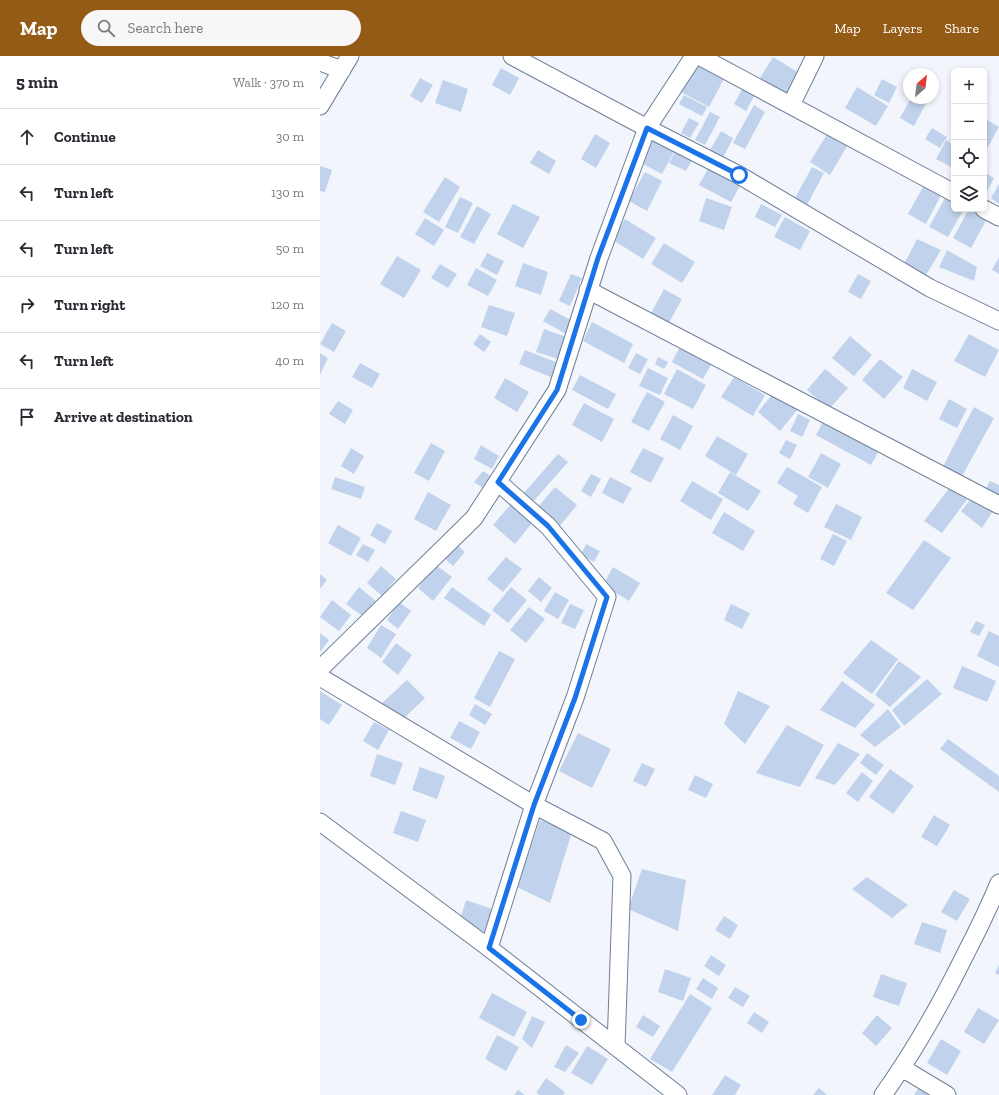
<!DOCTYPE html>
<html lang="en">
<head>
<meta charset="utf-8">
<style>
	body { margin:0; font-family:"Zilla Slab",serif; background:#f7f7f7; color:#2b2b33 }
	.controls { position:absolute; right:12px; top:12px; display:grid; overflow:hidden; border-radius:6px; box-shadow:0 2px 6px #0003 }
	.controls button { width:36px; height:36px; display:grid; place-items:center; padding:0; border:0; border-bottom:1px solid #e1e1e2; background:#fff; color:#2b2b33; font:20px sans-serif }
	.compass { position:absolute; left:583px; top:12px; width:36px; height:36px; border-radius:50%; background:#fff; box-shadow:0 2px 6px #0003; rotate:28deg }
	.stop { position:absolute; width:12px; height:12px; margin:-9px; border:3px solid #1a73e8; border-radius:50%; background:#fff }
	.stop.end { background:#1a73e8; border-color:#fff; box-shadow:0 1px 4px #0008 }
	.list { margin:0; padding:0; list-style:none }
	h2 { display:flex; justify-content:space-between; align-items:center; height:52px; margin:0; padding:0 16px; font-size:17px }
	h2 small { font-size:13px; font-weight:400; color:#7c7c81 }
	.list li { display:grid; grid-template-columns:26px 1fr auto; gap:12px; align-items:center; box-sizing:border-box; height:56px; padding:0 16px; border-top:1px solid #e1e1e2 }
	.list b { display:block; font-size:15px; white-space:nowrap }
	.list em { font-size:13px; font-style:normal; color:#7c7c81 }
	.icon { flex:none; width:22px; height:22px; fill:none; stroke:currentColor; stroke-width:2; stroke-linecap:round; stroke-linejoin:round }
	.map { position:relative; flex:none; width:679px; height:1039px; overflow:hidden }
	header { display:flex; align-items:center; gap:24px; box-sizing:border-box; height:56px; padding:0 20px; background:#945b17; color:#fff }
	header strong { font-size:19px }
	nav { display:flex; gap:22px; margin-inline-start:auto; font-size:14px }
	.search { width:280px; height:36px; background:#f7f7f7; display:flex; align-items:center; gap:10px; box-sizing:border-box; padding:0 14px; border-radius:22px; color:#7c7c81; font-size:15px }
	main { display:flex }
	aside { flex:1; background:#fff }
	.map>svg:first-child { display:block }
</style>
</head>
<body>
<header>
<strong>Map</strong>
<div class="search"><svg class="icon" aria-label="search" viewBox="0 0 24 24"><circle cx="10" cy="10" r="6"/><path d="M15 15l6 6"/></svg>Search here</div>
<nav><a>Map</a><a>Layers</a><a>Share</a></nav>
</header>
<main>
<aside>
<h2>5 min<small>Walk · 370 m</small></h2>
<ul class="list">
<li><svg class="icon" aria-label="ahead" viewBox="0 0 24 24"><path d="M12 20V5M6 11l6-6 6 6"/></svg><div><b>Continue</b></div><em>30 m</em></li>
<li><svg class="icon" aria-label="left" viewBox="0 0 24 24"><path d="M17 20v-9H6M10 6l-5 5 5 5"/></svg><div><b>Turn left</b></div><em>130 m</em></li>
<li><svg class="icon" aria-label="left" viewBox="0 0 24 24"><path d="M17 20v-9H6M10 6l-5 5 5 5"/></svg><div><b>Turn left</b></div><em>50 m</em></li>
<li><svg class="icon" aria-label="right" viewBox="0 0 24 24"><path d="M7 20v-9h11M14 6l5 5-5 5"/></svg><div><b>Turn right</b></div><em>120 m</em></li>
<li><svg class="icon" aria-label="left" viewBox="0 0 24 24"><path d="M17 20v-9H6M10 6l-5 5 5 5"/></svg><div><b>Turn left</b></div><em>40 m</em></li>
<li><svg class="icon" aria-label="arrive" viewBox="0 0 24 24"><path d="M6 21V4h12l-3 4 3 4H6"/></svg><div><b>Arrive at destination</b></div></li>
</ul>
</aside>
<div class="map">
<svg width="679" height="1039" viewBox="0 0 679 1039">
	<rect width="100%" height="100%" fill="#f2f5fb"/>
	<path fill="#c1d3ec" d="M453,1L484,20L472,40L440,22Z
		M379,4L406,19L389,51L361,36Z
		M181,12L199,22L190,39L172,29Z
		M100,22L113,29L102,47L90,40Z
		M562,23L577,31L569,47L554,39Z
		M123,24L148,33L141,56L115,47Z
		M426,26L438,33L426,55L414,48Z
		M537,31L568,50L556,70L525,52Z
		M364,39L387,51L382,60L359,48Z
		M591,42H609L594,70L580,62Z
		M434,49L445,56L425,93L413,87Z
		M390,56L400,61L385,89L375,84Z
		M369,62L379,67L370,82L361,77Z
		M664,62L679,71L664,98Z
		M612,72L627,81L620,92L605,83Z
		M401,75L413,82L403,102L390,94Z
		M509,75L529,87L510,119L490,106Z
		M275,78L290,87L276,112L261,103Z
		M334,83L355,94L342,118L321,107Z
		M626,84L634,89V111L633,112L616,103Z
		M218,94L236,105L229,118L210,107Z
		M356,94L373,102L366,115L349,107Z
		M0,110L12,114L5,136L0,135Z
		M389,111L421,128L411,146L379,129Z
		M492,111L504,117L487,149L475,142Z
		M325,116L342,125L327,155L309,145Z
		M664,116L674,122L666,137L664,136Z
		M125,121L140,131L119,166L103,156Z
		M679,128V148L671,142Z
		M604,129L621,139L606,168L588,158Z
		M140,141L153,147L138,177L125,171Z
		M386,142L412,151L404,174L379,165Z
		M625,142L634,147V153H644L628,181L609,171Z
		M193,148L220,161L203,192L177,178Z
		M441,148L462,159L455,171L435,161Z
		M157,150L171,158L154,188L140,181Z
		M649,153H658L669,159L651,192L633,182Z
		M465,161L490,175L480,194L454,181Z
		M105,162L124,174L114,190L95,178Z
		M305,163L336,182L323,203L293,184Z
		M597,183L621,194L603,224L582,212Z
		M344,187L375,206L362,227L331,208Z
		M627,194L657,211L654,225L619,211Z
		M167,197L184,205L177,219L160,210Z
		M77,200L101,214L84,242L60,228Z
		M679,201V218L672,214Z
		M203,207L228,216L221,239L195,230Z
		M120,208L137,218L128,232L111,222Z
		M156,212L177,224L168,240L147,229Z
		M251,218L262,222L250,250L239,245Z
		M538,218L551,225L541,243L528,236Z
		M344,233L362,243L346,272L328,263Z
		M169,249L195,257L187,280L161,271Z
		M230,253L253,265L246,278L223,265Z
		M272,266L313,288L304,307L263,285Z
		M12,267L26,275L14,296L0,288Z
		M224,273L249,282L242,304L216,296Z
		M160,278L171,286L164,296L153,288Z
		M649,278L679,294L665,321L634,305Z
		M530,280L552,299L534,320L512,302Z
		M363,285L395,302L383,323L352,306Z
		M205,294L238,307L233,322L199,308Z
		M0,297L8,302L0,319Z
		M316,297L328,303L320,318L308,312Z
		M338,301L348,306L344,313L335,308Z
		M560,303L583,321L564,343L542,324Z
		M40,307L60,318L52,332L32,321Z
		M328,312L348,322L340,339L319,330Z
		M357,313L386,329L373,353L344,338Z
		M505,313L528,332L509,353L487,334Z
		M592,313L617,326L607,345L583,332Z
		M260,319L296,338L288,353L252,334Z
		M414,321L445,339L433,360L401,341Z
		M185,322L209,336L197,356L174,342Z
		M456,334L478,353L460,375L438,356Z
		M327,336L345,346L329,375L311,366Z
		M629,343L647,353L637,372L619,363Z
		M18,345L33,354L25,368L9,358Z
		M264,347L294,363L282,386L252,369Z
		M654,351L674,362L641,422L621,414Z
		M478,358L490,364L482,381L470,375Z
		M353,359L373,370L360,394L340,383Z
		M505,362L561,391L551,409L496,379Z
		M397,380L428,398L416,419L385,400Z
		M466,384L477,389L470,403L459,397Z
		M111,387L125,395L109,425L94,417Z
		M161,389L179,400L172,413L154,403Z
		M31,392L44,400L34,418L21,410Z
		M323,392L344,402L331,427L310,416Z
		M501,397L521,408L508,432L488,421Z
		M238,398L248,406L213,446L204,437Z
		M467,411L502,431L488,457L473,448L478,440L457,427Z
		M163,415L171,420L163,432L154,426Z
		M410,416L441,435L428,455L398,437Z
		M271,418L281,423L271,441L261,435Z
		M15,421L45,431L41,443L11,433Z
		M290,421L312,432L303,448L282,437Z
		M372,425L403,443L391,464L360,445Z
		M670,425L679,429V447L662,439Z
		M631,430L648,442L622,477L604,465Z
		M235,431L257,449L239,471L217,452Z
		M108,436L131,449L116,475L94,463Z
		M651,443L673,455L662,472L641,455Z
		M191,448L213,466L195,488L173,469Z
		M516,448L542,461L531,484L504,471Z
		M404,456L435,475L423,495L392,477Z
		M57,467L72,475L65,488L50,479Z
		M18,469L41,482L31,500L8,487Z
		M513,478L527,485L514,510L500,503Z
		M604,484L631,502L593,554L566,537Z
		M135,487L145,496L133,510L123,501Z
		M43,488L55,494L48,506L36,499Z
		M266,488L280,495L274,506L261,499Z
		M186,501L202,513L183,536L167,523Z
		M116,509L132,521L113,545L98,532Z
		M61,510L76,523L62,540L47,527Z
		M293,511L320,527L309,545L283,529Z
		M0,518L7,524L0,533Z
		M219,521L232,532L221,546L208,535Z
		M39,531L57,546L45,562L26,548Z
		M132,531L171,559L164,570L124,542Z
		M191,531L207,544L188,567L172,554Z
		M235,536L249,544L238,563L224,555Z
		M12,544L31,559L19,575L0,561Z
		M79,546L91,555L78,573L67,564Z
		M250,548L264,554L255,573L241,567Z
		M411,548L430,557L422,573L404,564Z
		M209,551L225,563L206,587L190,574Z
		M656,565L665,569L659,580L650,576Z
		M61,569L76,578L61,602L47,592Z
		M669,575L679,580V611L657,600Z
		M0,577L9,584L0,596Z
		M551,584L578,603L552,638L523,617Z
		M76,587L92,599L78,619L62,606Z
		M179,595L195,603L170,651L154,642Z
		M579,605L601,621L570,651L555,639Z
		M642,610L676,625L667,646L633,632Z
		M607,623L622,638L584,670L572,654Z
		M87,624L105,642L79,667L61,648Z
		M522,625L555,649L535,672L500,654Z
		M0,635L22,649L9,669L0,663Z
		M418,635L450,650L425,688L404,668Z
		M155,648L172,658L165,669L149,659Z
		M568,653L581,671L555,691L540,679Z
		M139,665L160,676L151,693L130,682Z
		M54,666L69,674L58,694L43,685Z
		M467,669L504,689L480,731L436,717Z
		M258,677L291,693L272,732L239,715Z
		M628,683L679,720V736L620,693Z
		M518,687L540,698L515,729L495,722Z
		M547,697L564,709L556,719L540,707Z
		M57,698L83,707L75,729L50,720Z
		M322,707L335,713L326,731L313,725Z
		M100,711L125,720L117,743L92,734Z
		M570,713L594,730L573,758L549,741Z
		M542,716L553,725L538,746L526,737Z
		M375,719L393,728L386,742L368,734Z
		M81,755L106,764L98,786L73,777Z
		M614,759L630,769L617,790L601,781Z
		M220,764L252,776L230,847L197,831Z
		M322,813L366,824L358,875L308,853Z
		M547,821L588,849L572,862L532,833Z
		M634,834L650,843L637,865L621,856Z
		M146,844L172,853L164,876L139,867Z
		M404,860L418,869L410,883L395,874Z
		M602,866L627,874L620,897L594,888Z
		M391,899L406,909L399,920L384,910Z
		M679,909V919L675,917Z
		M345,913L371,922L363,945L338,936Z
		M561,918L587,927L579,950L553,941Z
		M383,922L398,932L392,943L376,933Z
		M415,931L430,940L423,951L408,942Z
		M172,937L207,956L194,981L159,962Z
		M370,938L392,952L352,1016L330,1003Z
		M658,952L679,964L664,988L644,976Z
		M434,956L449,966L442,977L427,967Z
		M323,959L340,970L333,981L316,971Z
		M557,959L572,972L556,990L542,977Z
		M212,960L225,966L212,992L202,983Z
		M177,979L199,991L186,1015L165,1003Z
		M621,983L641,995L627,1019L607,1007Z
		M246,989L259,997L245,1016L234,1011Z
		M267,990L288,1003L272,1029L251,1017Z
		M405,1019L421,1029L415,1039H392Z
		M226,1022L245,1036L243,1039H220L216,1037Z
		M602,1026L623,1039H594Z
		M499,1032L507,1039H493Z
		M198,1034L205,1039H194Z"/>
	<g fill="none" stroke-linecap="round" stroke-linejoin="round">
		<g stroke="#6e7f96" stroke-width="19">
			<path id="street" d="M192,0L327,72L374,0
				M379,0L634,137
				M0,6L22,14
				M471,49L495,0
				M0,50L30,0
				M664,153L679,161
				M268,234L679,449
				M178,426L228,470L287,541L255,642L214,749L169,892L358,1039
				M0,613L154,462L237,334L279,202L327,72L419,119L610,232L679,265
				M0,621L214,749L283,785L302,820L296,991
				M0,766L169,892
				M582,1012L627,1039
				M563,1039C595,994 622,946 646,897C658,874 669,851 679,827"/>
		</g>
		<use href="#street" stroke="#fff" stroke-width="17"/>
	</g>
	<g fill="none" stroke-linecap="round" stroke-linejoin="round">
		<path stroke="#1a73e8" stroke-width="5" d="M261,964L169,892L214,749L255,642L287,541L228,470L178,426L237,334L278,202L327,72L419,119"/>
	</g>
</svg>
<div class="controls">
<button>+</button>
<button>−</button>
<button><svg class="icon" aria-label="locate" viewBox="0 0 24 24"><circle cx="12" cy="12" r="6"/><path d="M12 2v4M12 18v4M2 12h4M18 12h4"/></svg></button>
<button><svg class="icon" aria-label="layers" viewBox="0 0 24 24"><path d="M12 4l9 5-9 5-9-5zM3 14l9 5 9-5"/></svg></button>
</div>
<svg class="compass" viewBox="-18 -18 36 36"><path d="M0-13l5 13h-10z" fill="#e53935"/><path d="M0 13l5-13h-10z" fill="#7c7c81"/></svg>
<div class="stop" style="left:419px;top:119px"></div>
<div class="stop end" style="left:261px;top:964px"></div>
</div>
</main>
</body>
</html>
